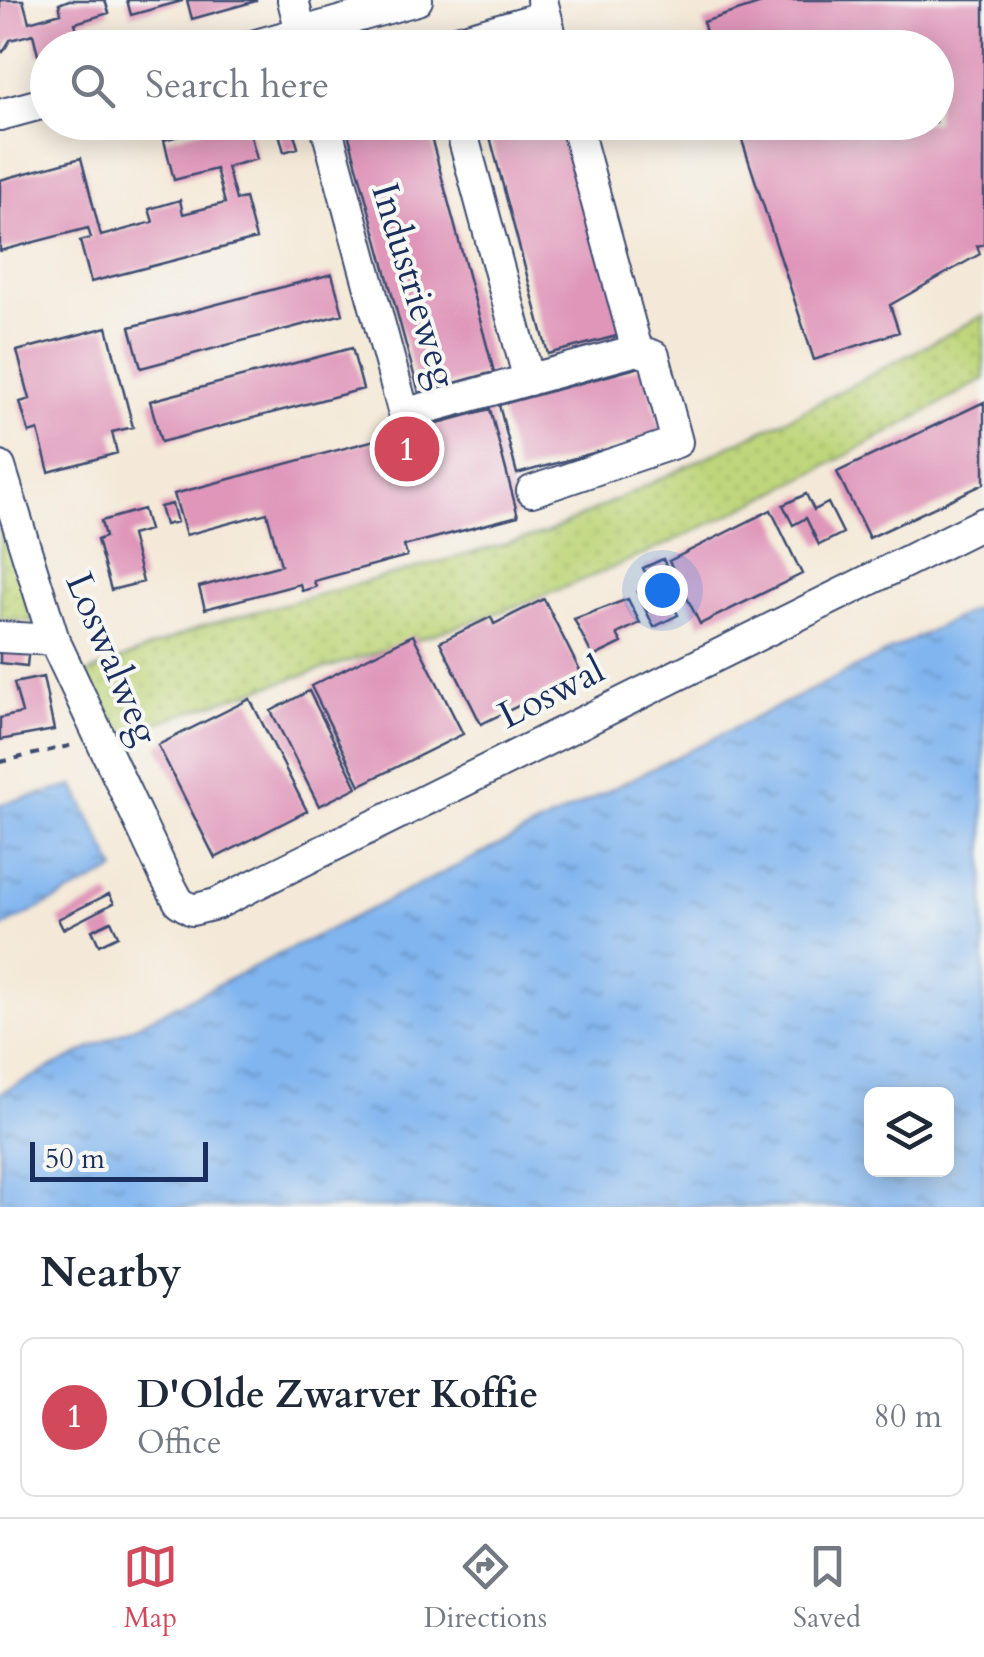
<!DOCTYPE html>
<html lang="en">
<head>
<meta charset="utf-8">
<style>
	body { margin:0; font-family:Cardo,serif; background:#f2f2f3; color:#1f2937 }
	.controls { position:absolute; right:30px; bottom:30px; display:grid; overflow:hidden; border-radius:15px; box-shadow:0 5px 25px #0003 }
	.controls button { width:90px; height:90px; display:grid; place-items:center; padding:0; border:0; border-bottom:2px solid #e0e1e3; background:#fff; color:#1f2937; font:50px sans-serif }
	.scale { position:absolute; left:30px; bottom:25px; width:178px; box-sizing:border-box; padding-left:10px; border:5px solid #1b2f5e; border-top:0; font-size:28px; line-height:35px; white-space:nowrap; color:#1b2f5e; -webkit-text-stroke:8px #f6f6f2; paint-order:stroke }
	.you { position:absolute; left:662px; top:590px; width:35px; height:35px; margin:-25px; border:8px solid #fff; border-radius:50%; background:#1a73e8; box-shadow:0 0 0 15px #1a73e833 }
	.badge { display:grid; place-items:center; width:65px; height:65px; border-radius:50%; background:#d1495b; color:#fff; font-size:32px; font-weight:700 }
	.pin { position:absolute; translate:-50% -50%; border:5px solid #fff; box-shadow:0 2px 10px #0006 }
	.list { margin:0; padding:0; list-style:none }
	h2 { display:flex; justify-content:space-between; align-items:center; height:130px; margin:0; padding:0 40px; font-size:42px }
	h2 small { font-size:32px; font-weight:400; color:#747a83 }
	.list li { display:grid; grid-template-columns:65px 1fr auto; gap:30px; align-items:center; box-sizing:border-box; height:160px; margin:0 20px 20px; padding:0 20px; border:2px solid #e0e1e3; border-radius:15px }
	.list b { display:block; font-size:38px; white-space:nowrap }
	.list p { margin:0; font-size:32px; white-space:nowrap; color:#747a83 }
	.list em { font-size:32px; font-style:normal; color:#747a83 }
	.icon { flex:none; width:55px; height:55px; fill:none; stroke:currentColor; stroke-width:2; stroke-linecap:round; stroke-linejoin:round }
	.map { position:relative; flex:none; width:984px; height:1207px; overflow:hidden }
	.search { position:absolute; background:#fff; box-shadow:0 5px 25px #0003; left:30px; right:30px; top:30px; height:110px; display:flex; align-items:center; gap:25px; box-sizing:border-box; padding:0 35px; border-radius:55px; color:#747a83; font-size:38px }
	.sheet { height:310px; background:#fff }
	nav { display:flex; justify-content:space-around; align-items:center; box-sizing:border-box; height:140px; border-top:2px solid #e0e1e3; background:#fff; font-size:28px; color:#747a83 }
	nav a { display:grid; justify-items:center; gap:5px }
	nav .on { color:#d1495b }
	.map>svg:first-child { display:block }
</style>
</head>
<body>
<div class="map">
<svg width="984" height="1207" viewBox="0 0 984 1207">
	<defs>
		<pattern id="grass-dots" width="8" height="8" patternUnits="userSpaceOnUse" patternTransform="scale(2.5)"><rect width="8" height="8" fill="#bfd67b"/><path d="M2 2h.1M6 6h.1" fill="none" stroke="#a4b86d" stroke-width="1.8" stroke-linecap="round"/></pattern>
		<pattern id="water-ripples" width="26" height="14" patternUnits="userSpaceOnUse" patternTransform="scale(2.5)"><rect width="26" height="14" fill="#81b5ef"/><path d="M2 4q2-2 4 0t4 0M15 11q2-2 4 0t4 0" fill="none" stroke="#6994c5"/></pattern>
	</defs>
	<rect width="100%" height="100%" fill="#f6f6f2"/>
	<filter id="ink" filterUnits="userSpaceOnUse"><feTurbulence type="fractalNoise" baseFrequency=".01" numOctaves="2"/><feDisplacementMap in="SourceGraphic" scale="20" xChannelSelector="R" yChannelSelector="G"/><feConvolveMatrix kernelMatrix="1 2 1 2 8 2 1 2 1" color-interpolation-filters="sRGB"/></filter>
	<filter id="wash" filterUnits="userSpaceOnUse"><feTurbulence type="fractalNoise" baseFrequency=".0048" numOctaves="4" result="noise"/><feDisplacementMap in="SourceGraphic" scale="40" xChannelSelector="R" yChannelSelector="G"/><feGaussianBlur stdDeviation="2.25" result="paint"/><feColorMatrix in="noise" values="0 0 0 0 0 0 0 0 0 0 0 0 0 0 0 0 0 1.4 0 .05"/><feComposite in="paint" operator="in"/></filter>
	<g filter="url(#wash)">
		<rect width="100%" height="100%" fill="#f4e9d8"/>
		<path fill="url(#grass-dots)" stroke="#6d826c" stroke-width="2.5" d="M984,315V379C829,468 673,549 505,610C376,656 243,690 115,738L86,674L203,626L546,533L791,417Z
			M0,506L33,621L0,619Z"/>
		<path fill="url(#water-ripples)" stroke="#4e72a6" stroke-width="2.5" fill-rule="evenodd" d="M984,604V1207H0V1093ZM872,1094H946V1170H872Z
			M74,786L116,870L0,928V804Z"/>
		<g id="blocks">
			<path fill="#df96b9" d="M0,0H23L29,22L61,13L59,4L69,0H105L109,13L75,23L81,44L48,48L47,60L45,54L38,55L33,34L10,40L3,52L0,50Z
				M127,0H182V1L131,15Z
				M187,0H256V1L192,19Z
				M771,0H984V244L977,246L980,254L890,305L899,332L814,360L736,122H936V48H711L703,22Z
				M228,122H247L257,159L227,167L236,200L245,198L256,239L91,282L80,241L91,238L88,228L0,251V180L81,158L101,236L153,222L149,209L180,200L183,214L225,203L216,169L174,180L164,140Z
				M276,122H291L298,148L284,152Z
				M345,122H427L494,372L419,393Z
				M486,122H566L624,334L548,354Z
				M332,274L343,314L141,368L130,327Z
				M107,327L133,427L112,432L117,453L49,472L38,430L29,433L20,402L30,399L17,351Z
				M352,348L363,389L161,442L150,401Z
				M644,366L662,434L517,474L499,405Z
				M984,402V484L869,538L837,472Z
				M490,409L518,516L404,546L407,556L314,581L316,587L302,591L300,584L205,609L199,587L281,565L267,513L186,535L174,494Z
				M806,494L814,510L828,503L843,533L819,545L806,518L793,525L783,505Z
				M172,504L177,522L165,525L160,507Z
				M143,509L149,530L131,535L143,582L111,590L97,540L105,537L101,521Z
				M771,510L802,574L700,624L669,561Z
				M663,559L674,583L664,588L678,615L654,627L637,592L652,585L643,568Z
				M544,599L582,675L481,724L440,642L491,617L494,624Z
				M628,599L640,623L617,634L622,643L593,657L574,619Z
				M413,635L463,734L360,785L311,686Z
				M0,643L29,646L27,666L0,663Z
				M43,677L54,730L0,740V718L22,713L14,683Z
				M309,691L357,787L319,806L271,711Z
				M250,699L307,811L215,858L158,745Z
				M109,894L114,903L63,929L58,919Z
				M111,921L118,936L99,945L92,930Z"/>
		</g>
	</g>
	<g filter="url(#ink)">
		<use href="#blocks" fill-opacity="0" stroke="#3c4b70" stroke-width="2.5"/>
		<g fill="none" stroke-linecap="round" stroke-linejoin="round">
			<g stroke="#3c4b70" stroke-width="34">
				<path id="minor" d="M293,0L305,48
					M542,0L554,48
					M245,48L417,0
					M432,48L546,16
					M0,115L48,102
					M325,122L404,414L637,350L654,356L677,442L532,491
					M459,122L529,380
					M575,122L637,350
					M0,467L54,640L165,876L179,902L192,910L216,904L984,523
					M0,637L54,640"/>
			</g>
			<path stroke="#3c4b70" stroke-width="4" stroke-dasharray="8 8" stroke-linecap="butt" d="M0,762L73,745"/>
			<use href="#minor" stroke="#fff" stroke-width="30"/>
		</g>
	</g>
	<g text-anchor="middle" stroke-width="8" stroke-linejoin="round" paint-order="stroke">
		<g font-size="38" fill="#1b2f5e" stroke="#f6f6f2">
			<text transform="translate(415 285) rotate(73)" y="13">Industrieweg</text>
			<text transform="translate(113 658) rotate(67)" y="13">Loswalweg</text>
			<text transform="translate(551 692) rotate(-27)" y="13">Loswal</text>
		</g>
	</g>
</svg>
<div class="controls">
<button><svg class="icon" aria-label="layers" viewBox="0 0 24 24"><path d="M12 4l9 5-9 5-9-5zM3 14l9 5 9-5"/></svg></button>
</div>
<div class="scale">50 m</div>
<div class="you"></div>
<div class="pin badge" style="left:407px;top:449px">1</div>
<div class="search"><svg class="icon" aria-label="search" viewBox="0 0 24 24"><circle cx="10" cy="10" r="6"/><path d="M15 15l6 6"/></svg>Search here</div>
</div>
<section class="sheet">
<h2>Nearby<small></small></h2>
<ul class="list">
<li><span class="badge">1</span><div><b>D'Olde Zwarver Koffie</b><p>Office</p></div><em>80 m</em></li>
</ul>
</section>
<nav>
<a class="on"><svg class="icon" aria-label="map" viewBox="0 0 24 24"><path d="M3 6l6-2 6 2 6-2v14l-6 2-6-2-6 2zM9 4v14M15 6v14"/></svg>Map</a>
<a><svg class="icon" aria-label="directions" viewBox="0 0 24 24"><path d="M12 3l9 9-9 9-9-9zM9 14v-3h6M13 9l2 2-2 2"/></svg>Directions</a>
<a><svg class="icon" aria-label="saved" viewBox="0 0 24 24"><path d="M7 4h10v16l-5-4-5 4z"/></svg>Saved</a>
</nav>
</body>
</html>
